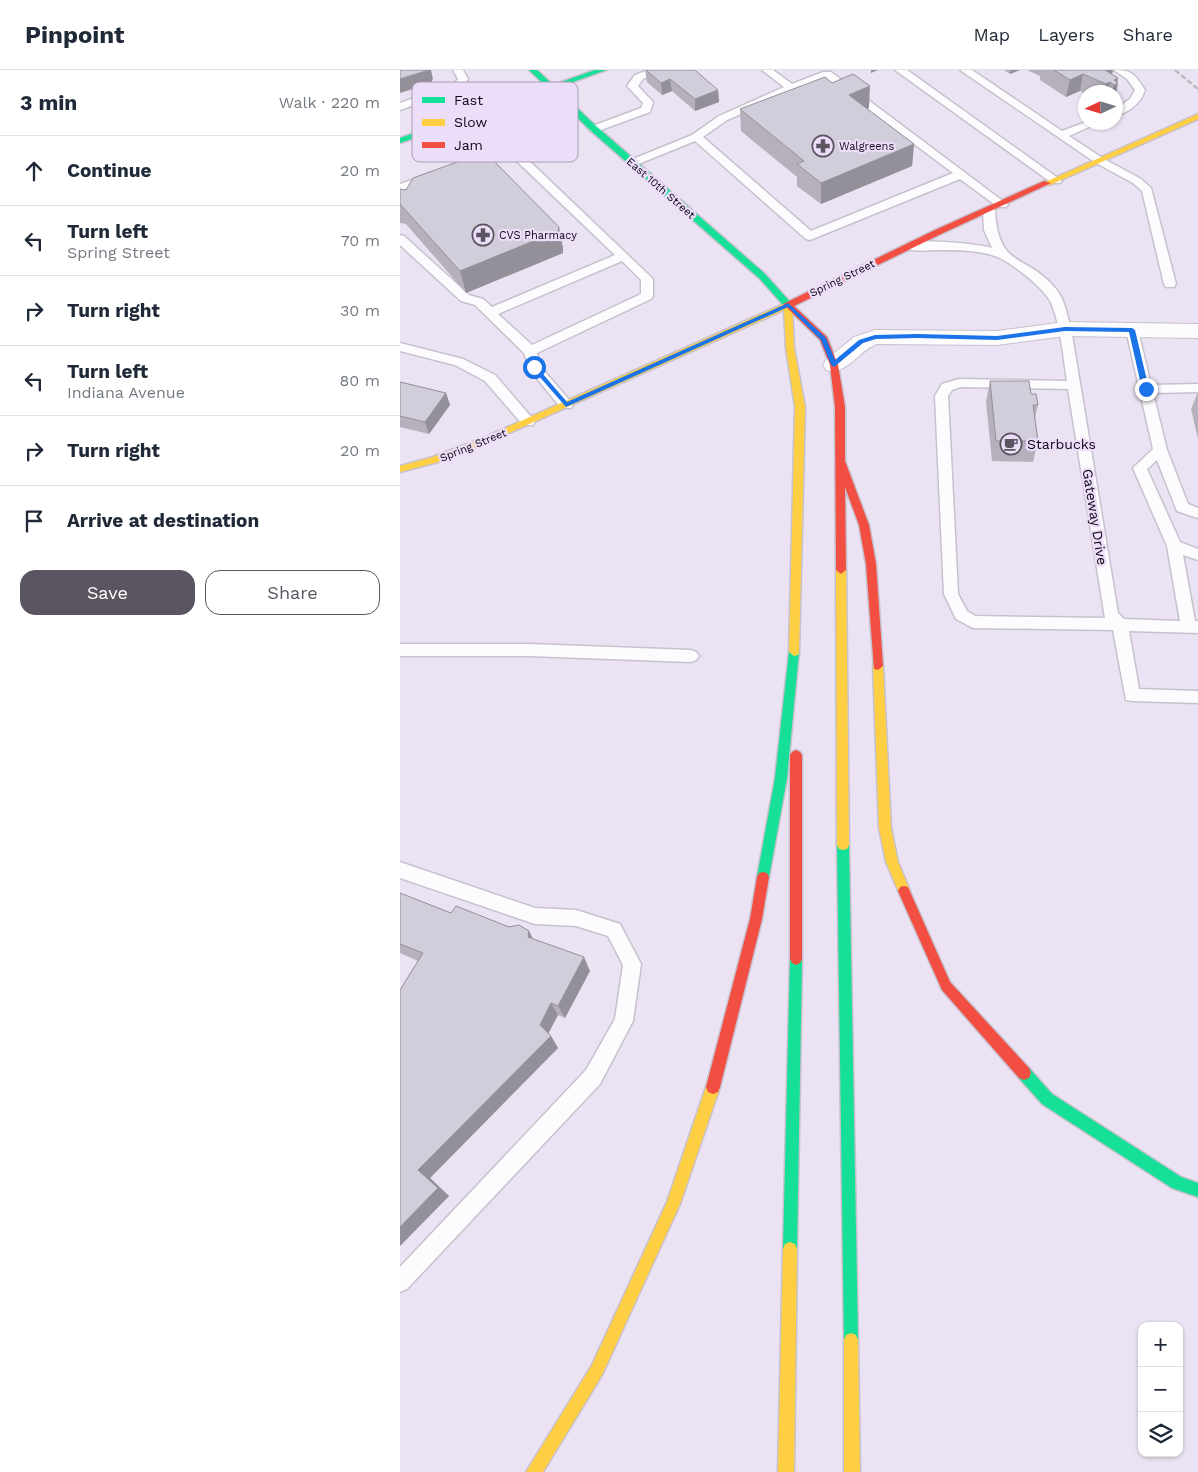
<!DOCTYPE html>
<html lang="en">
<head>
<meta charset="utf-8">
<style>
	body { margin:0; font-family:"Work Sans",sans-serif; background:#f2f2f3; color:#1f2937 }
	.controls { position:absolute; right:15px; bottom:15px; display:grid; overflow:hidden; border-radius:10px; box-shadow:0 1px 4px #0004 }
	.controls button { width:45px; height:45px; display:grid; place-items:center; padding:0; border:0; border-bottom:1px solid #e0e1e3; background:#fff; color:#1f2937; font:25px sans-serif }
	.compass { position:absolute; left:678px; top:15px; width:45px; height:45px; border-radius:50%; background:#fff; box-shadow:0 1px 4px #0004; rotate:266deg }
	.stop { position:absolute; width:15px; height:15px; margin:-11px; border:4px solid #1a73e8; border-radius:50%; background:#fff }
	.stop.end { background:#1a73e8; border-color:#fff; box-shadow:0 1px 5px #0008 }
	.list { margin:0; padding:0; list-style:none }
	h2 { display:flex; justify-content:space-between; align-items:center; height:65px; margin:0; padding:0 20px; font-size:21px }
	h2 small { font-size:16px; font-weight:400; color:#747a83 }
	.list li { display:grid; grid-template-columns:32px 1fr auto; gap:15px; align-items:center; box-sizing:border-box; height:70px; padding:0 20px; border-top:1px solid #e0e1e3 }
	.list b { display:block; font-size:19px; white-space:nowrap }
	.list p { margin:0; font-size:16px; white-space:nowrap; color:#747a83 }
	.list em { font-size:16px; font-style:normal; color:#747a83 }
	.actions { display:flex; gap:10px; padding:15px 20px }
	.actions a { flex:1; padding:11px 0; border:1px solid #5b5561; border-radius:15px; text-align:center; font-size:18px; color:#5b5561 }
	.actions .main { background:#5b5561; color:#fff }
	.icon { flex:none; width:28px; height:28px; fill:none; stroke:currentColor; stroke-width:2; stroke-linecap:round; stroke-linejoin:round }
	.map { position:relative; flex:none; width:798px; height:1402px; overflow:hidden }
	header { display:flex; align-items:center; gap:30px; box-sizing:border-box; height:70px; padding:0 25px; background:#fff; border-bottom:1px solid #e0e1e3 }
	header strong { font-size:24px }
	nav { display:flex; gap:28px; margin-inline-start:auto; font-size:18px }
	main { display:flex }
	aside { flex:1; background:#fff }
	.map>svg:first-child { display:block }
</style>
</head>
<body>
<header>
<strong>Pinpoint</strong>
<nav><a>Map</a><a>Layers</a><a>Share</a></nav>
</header>
<main>
<aside>
<h2>3 min<small>Walk · 220 m</small></h2>
<ul class="list">
<li><svg class="icon" aria-label="ahead" viewBox="0 0 24 24"><path d="M12 20V5M6 11l6-6 6 6"/></svg><div><b>Continue</b></div><em>20 m</em></li>
<li><svg class="icon" aria-label="left" viewBox="0 0 24 24"><path d="M17 20v-9H6M10 6l-5 5 5 5"/></svg><div><b>Turn left</b><p>Spring Street</p></div><em>70 m</em></li>
<li><svg class="icon" aria-label="right" viewBox="0 0 24 24"><path d="M7 20v-9h11M14 6l5 5-5 5"/></svg><div><b>Turn right</b></div><em>30 m</em></li>
<li><svg class="icon" aria-label="left" viewBox="0 0 24 24"><path d="M17 20v-9H6M10 6l-5 5 5 5"/></svg><div><b>Turn left</b><p>Indiana Avenue</p></div><em>80 m</em></li>
<li><svg class="icon" aria-label="right" viewBox="0 0 24 24"><path d="M7 20v-9h11M14 6l5 5-5 5"/></svg><div><b>Turn right</b></div><em>20 m</em></li>
<li><svg class="icon" aria-label="arrive" viewBox="0 0 24 24"><path d="M6 21V4h12l-3 4 3 4H6"/></svg><div><b>Arrive at destination</b></div></li>
</ul>
<div class="actions"><a class="main">Save</a><a>Share</a></div>
</aside>
<div class="map">
<svg width="798" height="1402" viewBox="0 0 798 1402">
	<rect width="100%" height="100%" fill="#ebe3f3"/>
	<g fill="none" stroke-linecap="round" stroke-linejoin="round">
		<g stroke="#c7c1cd" stroke-width="3">
			<path id="lane" d="M53,0H63L68,9L63,17L0,40V33L55,13L58,9Z
				M248,0H262L243,9L238,16L253,32L250,42L198,61H190L189,59L190,57L241,38L243,33L227,16L235,5Z
				M362,0H373L392,14L423,2H431L608,135L606,137H598L560,109L410,170L406,169L295,71L236,95H228L227,93L228,91L292,65L319,46L384,17ZM426,8L553,103L411,161L303,67L327,50Z
				M495,0H507L662,111L660,113H652Z
				M560,0H572L662,61L686,52H700L669,66L704,89L741,109L751,118L776,214L774,217H766L764,214L742,121L733,113L696,93Z
				M714,0C733,0 735,5 745,20C741,33 729,42 716,46V39L730,29L735,20L727,9Z
				M75,42L79,43L253,209V226L251,229L137,283L140,296L171,332L173,335L171,338H161L130,300L124,283L75,235L61,231L0,175V165L4,166L69,225L83,229L92,237L215,185L104,79L70,93H62L61,91L62,89L98,73L71,47L70,45L71,43ZM222,191L241,210V224L132,275L98,244Z
				M30,104L34,105L36,107L34,109L0,121V114Z
				M589,137L595,140C598,200 627,183 656,219C665,230 667,245 671,259L718,543L724,549L780,551L767,476L733,398L753,379L726,260L728,257L732,256L738,260L751,315L798,314V322L753,323L767,380L788,434L798,438V448L777,441L757,390L747,399L780,472L798,479V490L783,485L795,551H798V563L729,561L739,619L798,621V633L732,631L726,630L713,560L573,558L556,549L544,524L535,326L542,314L559,309L667,311C663,285 661,259 652,235C647,220 610,191 595,186C577,180 556,180 537,180C528,180 510,183 504,176C512,167 579,174 592,178L584,160L583,140ZM560,317L668,319L705,548L575,546L567,541L558,524L548,326L552,320Z
				M0,273L63,289L95,305L133,349L135,352L133,355H123L85,311L55,295L0,281Z
				M0,574H129L291,580L296,582L299,586L296,590L291,592L129,586H0Z
				M0,792L135,838L176,840L220,854L241,894L233,951L200,1014L7,1219L0,1222V1197L186,1000L215,949L223,895L208,866L176,856L135,854L0,808Z"/>
		</g>
		<g stroke="#c7c1cd" stroke-width="2">
			<path id="street" d="M665,252L798,254V268L665,266L597,275L477,274C459,280 447,306 426,300L423,295L426,290L454,267L475,260L597,261Z"/>
		</g>
		<g stroke="#c7c1cd" stroke-width="3">
			<path id="fast" d="M129,0H137L153,15L195,0H206L156,18L196,56L365,204L390,232V236H384L359,208L190,60L150,21L0,73V68L147,17Z
				M394,578L399,582L387,708L369,807L367,811L363,812L359,811L357,807L375,708L389,582Z
				M443,770L447,771L449,775L458,1270L456,1275L451,1277L446,1275L444,1270L437,775L439,771Z
				M396,883L400,885L402,889L397,1179L395,1184L390,1186L385,1184L383,1179L390,889L392,885Z
				M624,996L629,998L652,1024L781,1107L798,1113V1127L772,1118L642,1034L619,1008L617,1003L619,998Z"/>
		</g>
		<g stroke="#c7c1cd" stroke-width="3">
			<path id="slow" d="M798,44V49L650,115L643,113Z
				M388,232L392,235L394,278L405,337L399,582L398,585L394,586L389,582L395,337L386,278L384,240L89,372L38,392L0,402V396L33,387L83,368Z
				M441,496L446,500L449,775L447,779L443,780L439,779L437,775L436,500Z
				M478,592L483,596L491,758L498,792L510,821L508,825L504,826L500,825L486,792L479,758L473,596Z
				M313,1010L318,1012L320,1017L280,1134L202,1305L143,1402H126L192,1295L267,1132L306,1017L308,1012Z
				M390,1172L395,1174L397,1179L394,1402H378L383,1179L385,1174Z
				M451,1263L456,1265L458,1270L460,1402H444V1270L446,1265Z"/>
		</g>
		<g stroke="#c7c1cd" stroke-width="3">
			<path id="jam" d="M644,111L651,113L541,164L394,236L427,267L438,295L445,337V391L469,455L476,494L483,596L478,600L474,599L466,494L459,455L445,417L446,500L441,504L436,500L435,337L430,295L420,270L383,234L535,160Z
				M396,680L400,682L402,685V889L400,893L396,895L392,893L390,889V685L392,682Z
				M363,802L367,803L369,807L362,849L320,1017L318,1022L313,1024L308,1022L306,1017L350,849L357,807L359,803Z
				M504,816L508,817L550,912L629,998L631,1003L629,1008L624,1010L619,1008L542,920L498,821L500,817Z"/>
		</g>
		<use href="#lane" fill="#fcfbfd" fill-rule="evenodd"/>
		<use href="#street" fill="#fcfbfd" fill-rule="evenodd"/>
		<use href="#fast" fill="#16e098" fill-rule="evenodd"/>
		<use href="#slow" fill="#ffcf43" fill-rule="evenodd"/>
		<use href="#jam" fill="#f24e42" fill-rule="evenodd"/>
		<path stroke="#bcbabe" stroke-width="2.5" stroke-dasharray="5.5 2.5" stroke-linecap="butt" d="M775,0L798,19"/>
	</g>
	<path fill="#b5b0bb" d="M245,0L318,20L319,32L295,41L272,21L262,25L247,12Z
		M604,0H620L610,4Z
		M627,0H713L712,4L717,12L716,22H686V24L680,21L666,27L640,10V6Z
		M432,13L469,38L467,39L514,74L512,96L421,134L397,116V107L341,61L340,39Z
		M0,119L163,178V183L66,223L6,154L0,153Z
		M590,311L631,324L638,335L635,348L638,371L633,392L592,391L586,332Z
		M0,312L46,323L50,335L29,364L0,357Z
		M798,322V369L791,339Z
		M0,823L51,843L129,861L132,868L190,901L165,948L158,945L148,963L151,966L158,978L30,1108L49,1126L0,1176V920L18,891L0,883Z"/>
	<path fill="#939099" d="M28,0H31L33,9L32,10V13L0,23V9Z
		M471,0H478L471,3Z
		M611,0H620L610,4Z
		M700,0H713L711,8Z
		M683,4L680,21L666,27L670,10Z
		M718,8L717,14L718,13L716,24V22H712L714,15V10Z
		M270,9L272,21L262,25L261,13Z
		M710,12L707,22H704L706,14Z
		M470,16L469,38L448,47L449,25Z
		M318,20L319,32L295,41V29Z
		M514,74L512,96L421,134V113Z
		M159,157L163,178V183L66,223L60,201Z
		M46,323L50,335L29,364L25,352Z
		M129,861L136,875L128,867Z
		M184,887L190,901L165,948L158,936Z
		M151,933L158,945L147,966L140,955Z
		M151,966L158,978L30,1108L49,1126L0,1176V1157L18,1100Z"/>
	<path fill="#d2cdda" stroke="#939099" d="M0,0H29L0,9Z
		M246,0H295L318,20L295,29L270,9L261,13Z
		M654,0H705L718,8L714,10L718,13L714,15L710,12L706,14L683,4L670,10Z
		M453,4L470,16L449,25L514,74L421,113L397,94L404,91L340,39L425,7L432,13Z
		M85,82L159,157L158,161L60,201L0,134V119L6,120L13,108Z
		M590,311H629L631,324H636L638,335H633L638,371H596Z
		M0,312L46,323L25,352L0,346Z
		M0,823L51,843L56,836L109,857L119,855L129,861L128,867L184,887L158,936L151,933L140,955L151,966L18,1100L38,1118L0,1157V920L23,883L0,874Z"/>
	<path fill="#1a73e8" d="M388,233L426,268L435,290L459,270L475,265L517,264L597,266L665,257L732,258L735,260L749,319L746,321L742,319L729,262L665,261L597,270L517,268L476,269L463,273L434,297L431,295L421,270L388,237L166,337L131,297L136,296L167,332Z"/>
	<defs>
		<g id="pharmacy-ring" transform="scale(1.125)"><circle r="9.5" fill="#ecddf9" stroke="#5b5561" stroke-width="1.5"/><path d="M-2-6h4v4h4v4h-4v4h-4v-4h-4v-4h4Z" fill="#5b5561"/></g>
		<g id="cafe-ring" transform="scale(1.125)"><circle r="9.5" fill="#ecddf9" stroke="#5b5561" stroke-width="1.5"/><path d="M-5.5-4.5H6V0H3Q3 3.5 0 3.5H-2.5Q-5.5 3.5-5.5 0ZM3-3.2v2h1.7v-2ZM-6 4.5H4V6H-6Z" fill="#5b5561"/></g>
	</defs>
	<g fill-rule="evenodd">
		<use href="#pharmacy-ring" x="423" y="76"/>
		<use href="#pharmacy-ring" x="83" y="165"/>
		<use href="#cafe-ring" x="611" y="374"/>
	</g>
	<g text-anchor="middle" stroke-width="4.5" stroke-linejoin="round" paint-order="stroke">
		<g font-size="11" fill="#0e0912" stroke="#ecddf9" text-anchor="start">
			<text x="439" y="80">Walgreens</text>
			<text x="99" y="169">CVS Pharmacy</text>
		</g>
		<g font-size="11" fill="#0e0912" stroke="#ecddf9">
			<text transform="translate(261 118) rotate(41)" y="4">East 10th Street</text>
			<text transform="translate(442 208) rotate(-26)" y="4">Spring Street</text>
			<text transform="translate(73 375) rotate(-22)" y="4">Spring Street</text>
		</g>
		<g font-size="14" fill="#0e0912" stroke="#ecddf9" text-anchor="start">
			<text x="627" y="379">Starbucks</text>
		</g>
		<g font-size="14" fill="#0e0912" stroke="#ecddf9">
			<text transform="translate(695 447) rotate(81)" y="5">Gateway Drive</text>
		</g>
	</g>
	<rect x="12" y="12" width="166" height="80" rx="8" fill="#ecddf9" stroke="#a99db4" stroke-width="1"/>
	<rect x="22" y="27" width="23" height="6" fill="#16e098"/>
	<rect x="22" y="49" width="23" height="7" fill="#ffcf43"/>
	<rect x="22" y="72" width="23" height="6" fill="#f24e42"/>
	<g font-size="14" fill="#0e0912">
		<text x="54" y="35">Fast</text>
		<text x="54" y="57">Slow</text>
		<text x="54" y="80">Jam</text>
	</g>
</svg>
<div class="controls">
<button>+</button>
<button>−</button>
<button><svg class="icon" aria-label="layers" viewBox="0 0 24 24"><path d="M12 4l9 5-9 5-9-5zM3 14l9 5 9-5"/></svg></button>
</div>
<svg class="compass" viewBox="-18 -18 36 36"><path d="M0-13l5 13h-10z" fill="#e53935"/><path d="M0 13l5-13h-10z" fill="#747a83"/></svg>
<div class="stop" style="left:134px;top:297px"></div>
<div class="stop end" style="left:746px;top:319px"></div>
</div>
</main>
</body>
</html>
